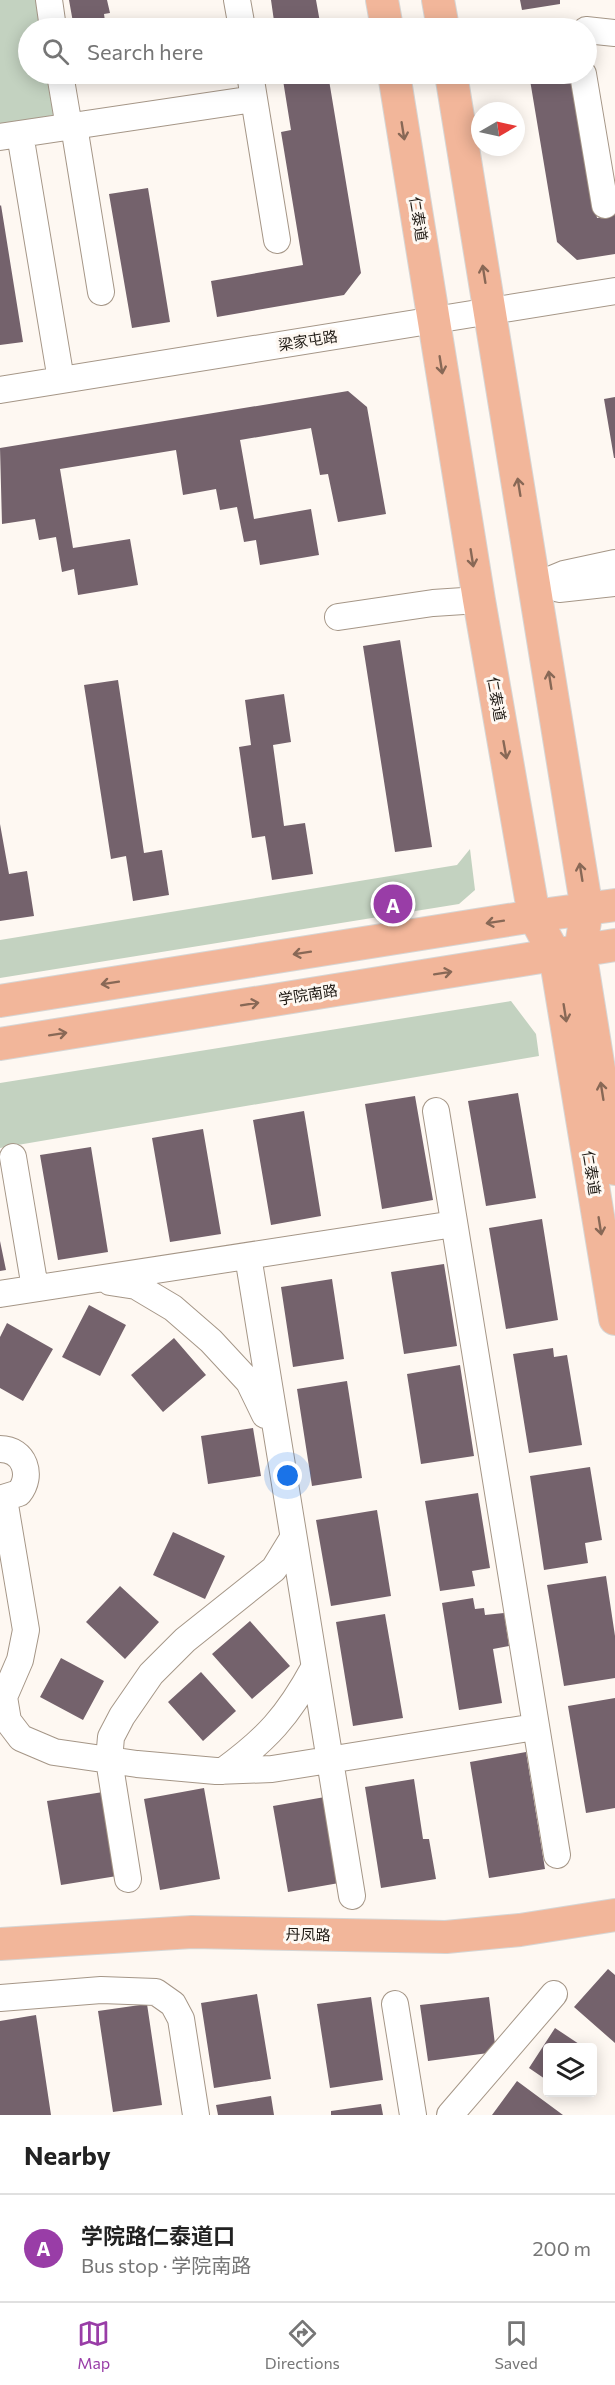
<!DOCTYPE html>
<html lang="en">
<head>
<meta charset="utf-8">
<style>
	body { margin:0; font-family:Commissioner,"Noto Sans SC",sans-serif; background:#f2f2f2; color:#222 }
	.controls { position:absolute; right:18px; bottom:18px; display:grid; overflow:hidden; border-radius:6px; box-shadow:0 3px 15px #0003 }
	.controls button { width:54px; height:54px; display:grid; place-items:center; padding:0; border:0; border-bottom:2px solid #e0e0e0; background:#fff; color:#222; font:30px sans-serif }
	.compass { position:absolute; left:471px; top:102px; width:54px; height:54px; border-radius:50%; background:#fff; box-shadow:0 3px 15px #0003; rotate:81deg }
	.you { position:absolute; left:288px; top:1476px; width:21px; height:21px; margin:-15px; border:4px solid #fff; border-radius:50%; background:#1a73e8; box-shadow:0 0 0 9px #1a73e833 }
	.badge { display:grid; place-items:center; width:39px; height:39px; border-radius:50%; background:#993da7; color:#fff; font-size:20px; font-weight:700 }
	.pin { position:absolute; translate:-50% -50%; border:3px solid #fff; box-shadow:0 2px 6px #0006 }
	.list { margin:0; padding:0; list-style:none }
	h2 { display:flex; justify-content:space-between; align-items:center; height:78px; margin:0; padding:0 24px; font-size:26px }
	h2 small { font-size:20px; font-weight:400; color:#767676 }
	.list li { display:grid; grid-template-columns:39px 1fr auto; gap:18px; align-items:center; box-sizing:border-box; height:108px; padding:0 24px; border-top:2px solid #e0e0e0 }
	.list b { display:block; font-size:22px; white-space:nowrap }
	.list p { margin:0; font-size:20px; white-space:nowrap; color:#767676 }
	.list em { font-size:20px; font-style:normal; color:#767676 }
	.icon { flex:none; width:33px; height:33px; fill:none; stroke:currentColor; stroke-width:2; stroke-linecap:round; stroke-linejoin:round }
	.map { position:relative; flex:none; width:615px; height:2115px; overflow:hidden }
	.search { position:absolute; background:#fff; box-shadow:0 3px 15px #0003; left:18px; right:18px; top:18px; height:66px; display:flex; align-items:center; gap:15px; box-sizing:border-box; padding:0 21px; border-radius:33px; color:#767676; font-size:22px }
	.sheet { height:186px; background:#fff }
	nav { display:flex; justify-content:space-around; align-items:center; box-sizing:border-box; height:84px; border-top:2px solid #e0e0e0; background:#fff; font-size:16px; color:#767676 }
	nav a { display:grid; justify-items:center; gap:3px }
	nav .on { color:#993da7 }
	.map>svg:first-child { display:block }
</style>
</head>
<body>
<div class="map">
<svg width="615" height="2115" viewBox="0 0 615 2115">
	<rect width="100%" height="100%" fill="#fef8f2"/>
	<path fill="#c3d2c0" d="M0,0H36L41,28H28V74H48L55,115L0,124Z
		M470,849L475,890L459,904L0,978V940L457,865Z
		M511,1001L536,1034L539,1056L0,1148V1083Z"/>
	<path fill="#74626c" d="M69,0H107L110,13L104,14L106,28H74Z
		M271,0H316L321,28H275Z
		M520,0H560V4L522,10Z
		M282,74H328L361,273L344,295L217,317L211,281L303,265L281,132L291,130Z
		M529,74H573L597,218L615,215V254L577,260L557,242Z
		M148,188L170,322L132,328L109,194Z
		M1,205L23,342L0,345V206Z
		M348,391L367,407L386,514L338,522L328,474L320,475L311,428L240,440L254,519L311,509L319,555L260,565L256,540L244,542L237,507L220,510L216,489L183,495L176,450L60,469L73,548L130,539L138,585L78,595L74,569L62,572L56,537L39,540L35,519L2,524L0,448Z
		M615,397V458H614L604,399Z
		M400,640L432,847L395,852L363,646Z
		M118,680L144,853L162,850L169,895L133,901L126,856L111,859L84,685Z
		M284,694L291,742L273,745L284,826L305,823L313,874L272,880L265,836L252,838L239,747L251,745L245,700Z
		M0,824L9,874L27,871L34,916L0,921Z
		M518,1093L536,1198L486,1206L468,1101Z
		M415,1096L433,1200L382,1209L365,1104Z
		M304,1111L321,1216L271,1225L253,1120Z
		M203,1129L221,1234L170,1242L152,1138Z
		M91,1147L108,1252L58,1260L40,1155Z
		M542,1219L558,1320L506,1329L489,1228Z
		M0,1241L6,1270L0,1271Z
		M444,1264L457,1346L404,1354L391,1272Z
		M332,1279L344,1359L293,1367L281,1287Z
		M89,1305L126,1325L100,1376L62,1357Z
		M7,1323L53,1349L23,1401L0,1388V1337Z
		M174,1338L206,1375L163,1412L131,1375Z
		M553,1348L554,1357L567,1355L582,1445L529,1453L513,1354Z
		M460,1365L474,1456L421,1464L407,1374Z
		M347,1381L362,1478L312,1486L297,1389Z
		M253,1428L261,1476L208,1484L201,1436Z
		M590,1467L602,1540L585,1543L588,1563L544,1570L530,1476Z
		M478,1493L490,1568L472,1571L475,1586L440,1591L425,1501Z
		M377,1510L391,1596L331,1606L316,1520Z
		M173,1532L225,1556L205,1599L153,1575Z
		M606,1576L615,1636V1678L564,1686L547,1585Z
		M120,1586L159,1622L125,1659L86,1622Z
		M473,1598L475,1609L484,1608L485,1615L504,1613L509,1646L493,1649L502,1703L459,1710L442,1603Z
		M385,1614L403,1718L353,1726L336,1622Z
		M250,1621L290,1666L252,1699L212,1654Z
		M61,1658L104,1681L83,1720L40,1697Z
		M201,1672L236,1711L203,1741L168,1702Z
		M615,1698V1808L586,1813L568,1706Z
		M526,1752L545,1869L489,1878L470,1762Z
		M414,1779L423,1839H429L436,1879L381,1888L365,1787Z
		M204,1788L220,1879L160,1890L144,1799Z
		M103,1792L117,1876L61,1885L47,1801Z
		M325,1797L339,1883L288,1892L273,1806Z
		M608,1969L615,1975V2043L574,2007Z
		M257,1994L271,2079L214,2088L201,2003Z
		M371,1997L383,2080L330,2088L317,2004Z
		M489,1997L496,2052L428,2061L420,2005Z
		M147,2004L162,2105L113,2112L98,2011Z
		M36,2015L51,2115H0V2021Z
		M555,2028L585,2048H548V2081L529,2068Z
		M517,2081L563,2115H492Z
		M271,2096L274,2115H218L216,2105Z
		M381,2104L383,2115H331V2111Z"/>
	<g fill="none" stroke-linecap="round" stroke-linejoin="round">
		<g stroke="#a59687" stroke-width="28">
			<path id="minor" d="M49,0L53,28
				M237,0L242,28
				M586,30L615,33
				M60,74L69,127
				M250,74L277,240
				M583,74L605,205
				M74,126L101,292
				M20,134L61,380
				M0,137L254,99
				M0,390L615,291
				M535,586L564,574L615,563
				M559,589L615,583
				M338,617L433,603L479,600
				M436,1111L557,1855
				M13,1157L35,1288
				M248,1256L352,1896
				M110,1282L136,1286L173,1308L211,1341L249,1382L265,1415
				M0,1294L454,1224
				M0,1449C25,1449 33,1476 19,1493L0,1499
				M4,1499L26,1630L20,1660L4,1697L8,1721L21,1738L54,1752L137,1764L216,1771L272,1769L535,1727
				M223,1771C267,1739 288,1716 314,1668
				M128,1879L109,1760L111,1737L122,1716L151,1674L185,1640L274,1569L293,1538
				M0,1998L101,1990L156,1992L173,2004L181,2019L196,2115
				M395,2004L413,2115
				M450,2115L554,1994"/>
		</g>
		<g stroke="#d6d6d5" stroke-width="34">
			<path id="major" d="M382,0L387,28
				M438,0L443,28
				M394,74L479,600L534,916L555,955L615,1319
				M451,74L587,910L580,951L615,1169
				M0,1001L534,916L615,905
				M0,1044L615,945
				M0,1944L192,1932L446,1937L520,1930L615,1915"/>
		</g>
		<use href="#minor" stroke="#fff" stroke-width="26"/>
		<use href="#major" stroke="#f2b69a" stroke-width="32"/>
	</g>
	<defs><path id="oneway-shaft" d="M-6 0H5M1.5-3L5.5 0L1.5 3" fill="none" stroke-width="1.6" stroke-linecap="round" stroke-linejoin="round" transform="scale(1.5)"/></defs>
	<g stroke="#886856">
		<use href="#oneway-shaft" transform="translate(403 131) rotate(81)"/>
		<use href="#oneway-shaft" transform="translate(484 274) rotate(-99)"/>
		<use href="#oneway-shaft" transform="translate(441 365) rotate(81)"/>
		<use href="#oneway-shaft" transform="translate(519 487) rotate(-99)"/>
		<use href="#oneway-shaft" transform="translate(472 558) rotate(81)"/>
		<use href="#oneway-shaft" transform="translate(550 680) rotate(-99)"/>
		<use href="#oneway-shaft" transform="translate(505 750) rotate(80)"/>
		<use href="#oneway-shaft" transform="translate(581 872) rotate(-99)"/>
		<use href="#oneway-shaft" transform="translate(495 922) rotate(171)"/>
		<use href="#oneway-shaft" transform="translate(302 953) rotate(171)"/>
		<use href="#oneway-shaft" transform="translate(443 973) rotate(-9)"/>
		<use href="#oneway-shaft" transform="translate(110 983) rotate(171)"/>
		<use href="#oneway-shaft" transform="translate(250 1004) rotate(-9)"/>
		<use href="#oneway-shaft" transform="translate(565 1013) rotate(81)"/>
		<use href="#oneway-shaft" transform="translate(58 1034) rotate(-9)"/>
		<use href="#oneway-shaft" transform="translate(602 1091) rotate(-99)"/>
		<use href="#oneway-shaft" transform="translate(600 1226) rotate(81)"/>
	</g>
	<g text-anchor="middle" stroke-width="6" stroke-linejoin="round" paint-order="stroke">
		<g font-size="15" fill="#1e1913" stroke="#fef8f2">
			<text transform="translate(418 219) rotate(81)" y="5">仁泰道</text>
			<text transform="translate(308 341) rotate(-9)" y="5">梁家屯路</text>
			<text transform="translate(496 699) rotate(80)" y="5">仁泰道</text>
			<text transform="translate(308 995) rotate(-9)" y="5">学院南路</text>
			<text transform="translate(591 1173) rotate(81)" y="5">仁泰道</text>
			<text transform="translate(308 1935) rotate(1)" y="5">丹凤路</text>
		</g>
	</g>
</svg>
<div class="controls">
<button><svg class="icon" aria-label="layers" viewBox="0 0 24 24"><path d="M12 4l9 5-9 5-9-5zM3 14l9 5 9-5"/></svg></button>
</div>
<svg class="compass" viewBox="-18 -18 36 36"><path d="M0-13l5 13h-10z" fill="#e53935"/><path d="M0 13l5-13h-10z" fill="#767676"/></svg>
<div class="you"></div>
<div class="pin badge" style="left:393px;top:904px">A</div>
<div class="search"><svg class="icon" aria-label="search" viewBox="0 0 24 24"><circle cx="10" cy="10" r="6"/><path d="M15 15l6 6"/></svg>Search here</div>
</div>
<section class="sheet">
<h2>Nearby<small></small></h2>
<ul class="list">
<li><span class="badge">A</span><div><b>学院路仁泰道口</b><p>Bus stop · 学院南路</p></div><em>200 m</em></li>
</ul>
</section>
<nav>
<a class="on"><svg class="icon" aria-label="map" viewBox="0 0 24 24"><path d="M3 6l6-2 6 2 6-2v14l-6 2-6-2-6 2zM9 4v14M15 6v14"/></svg>Map</a>
<a><svg class="icon" aria-label="directions" viewBox="0 0 24 24"><path d="M12 3l9 9-9 9-9-9zM9 14v-3h6M13 9l2 2-2 2"/></svg>Directions</a>
<a><svg class="icon" aria-label="saved" viewBox="0 0 24 24"><path d="M7 4h10v16l-5-4-5 4z"/></svg>Saved</a>
</nav>
</body>
</html>
